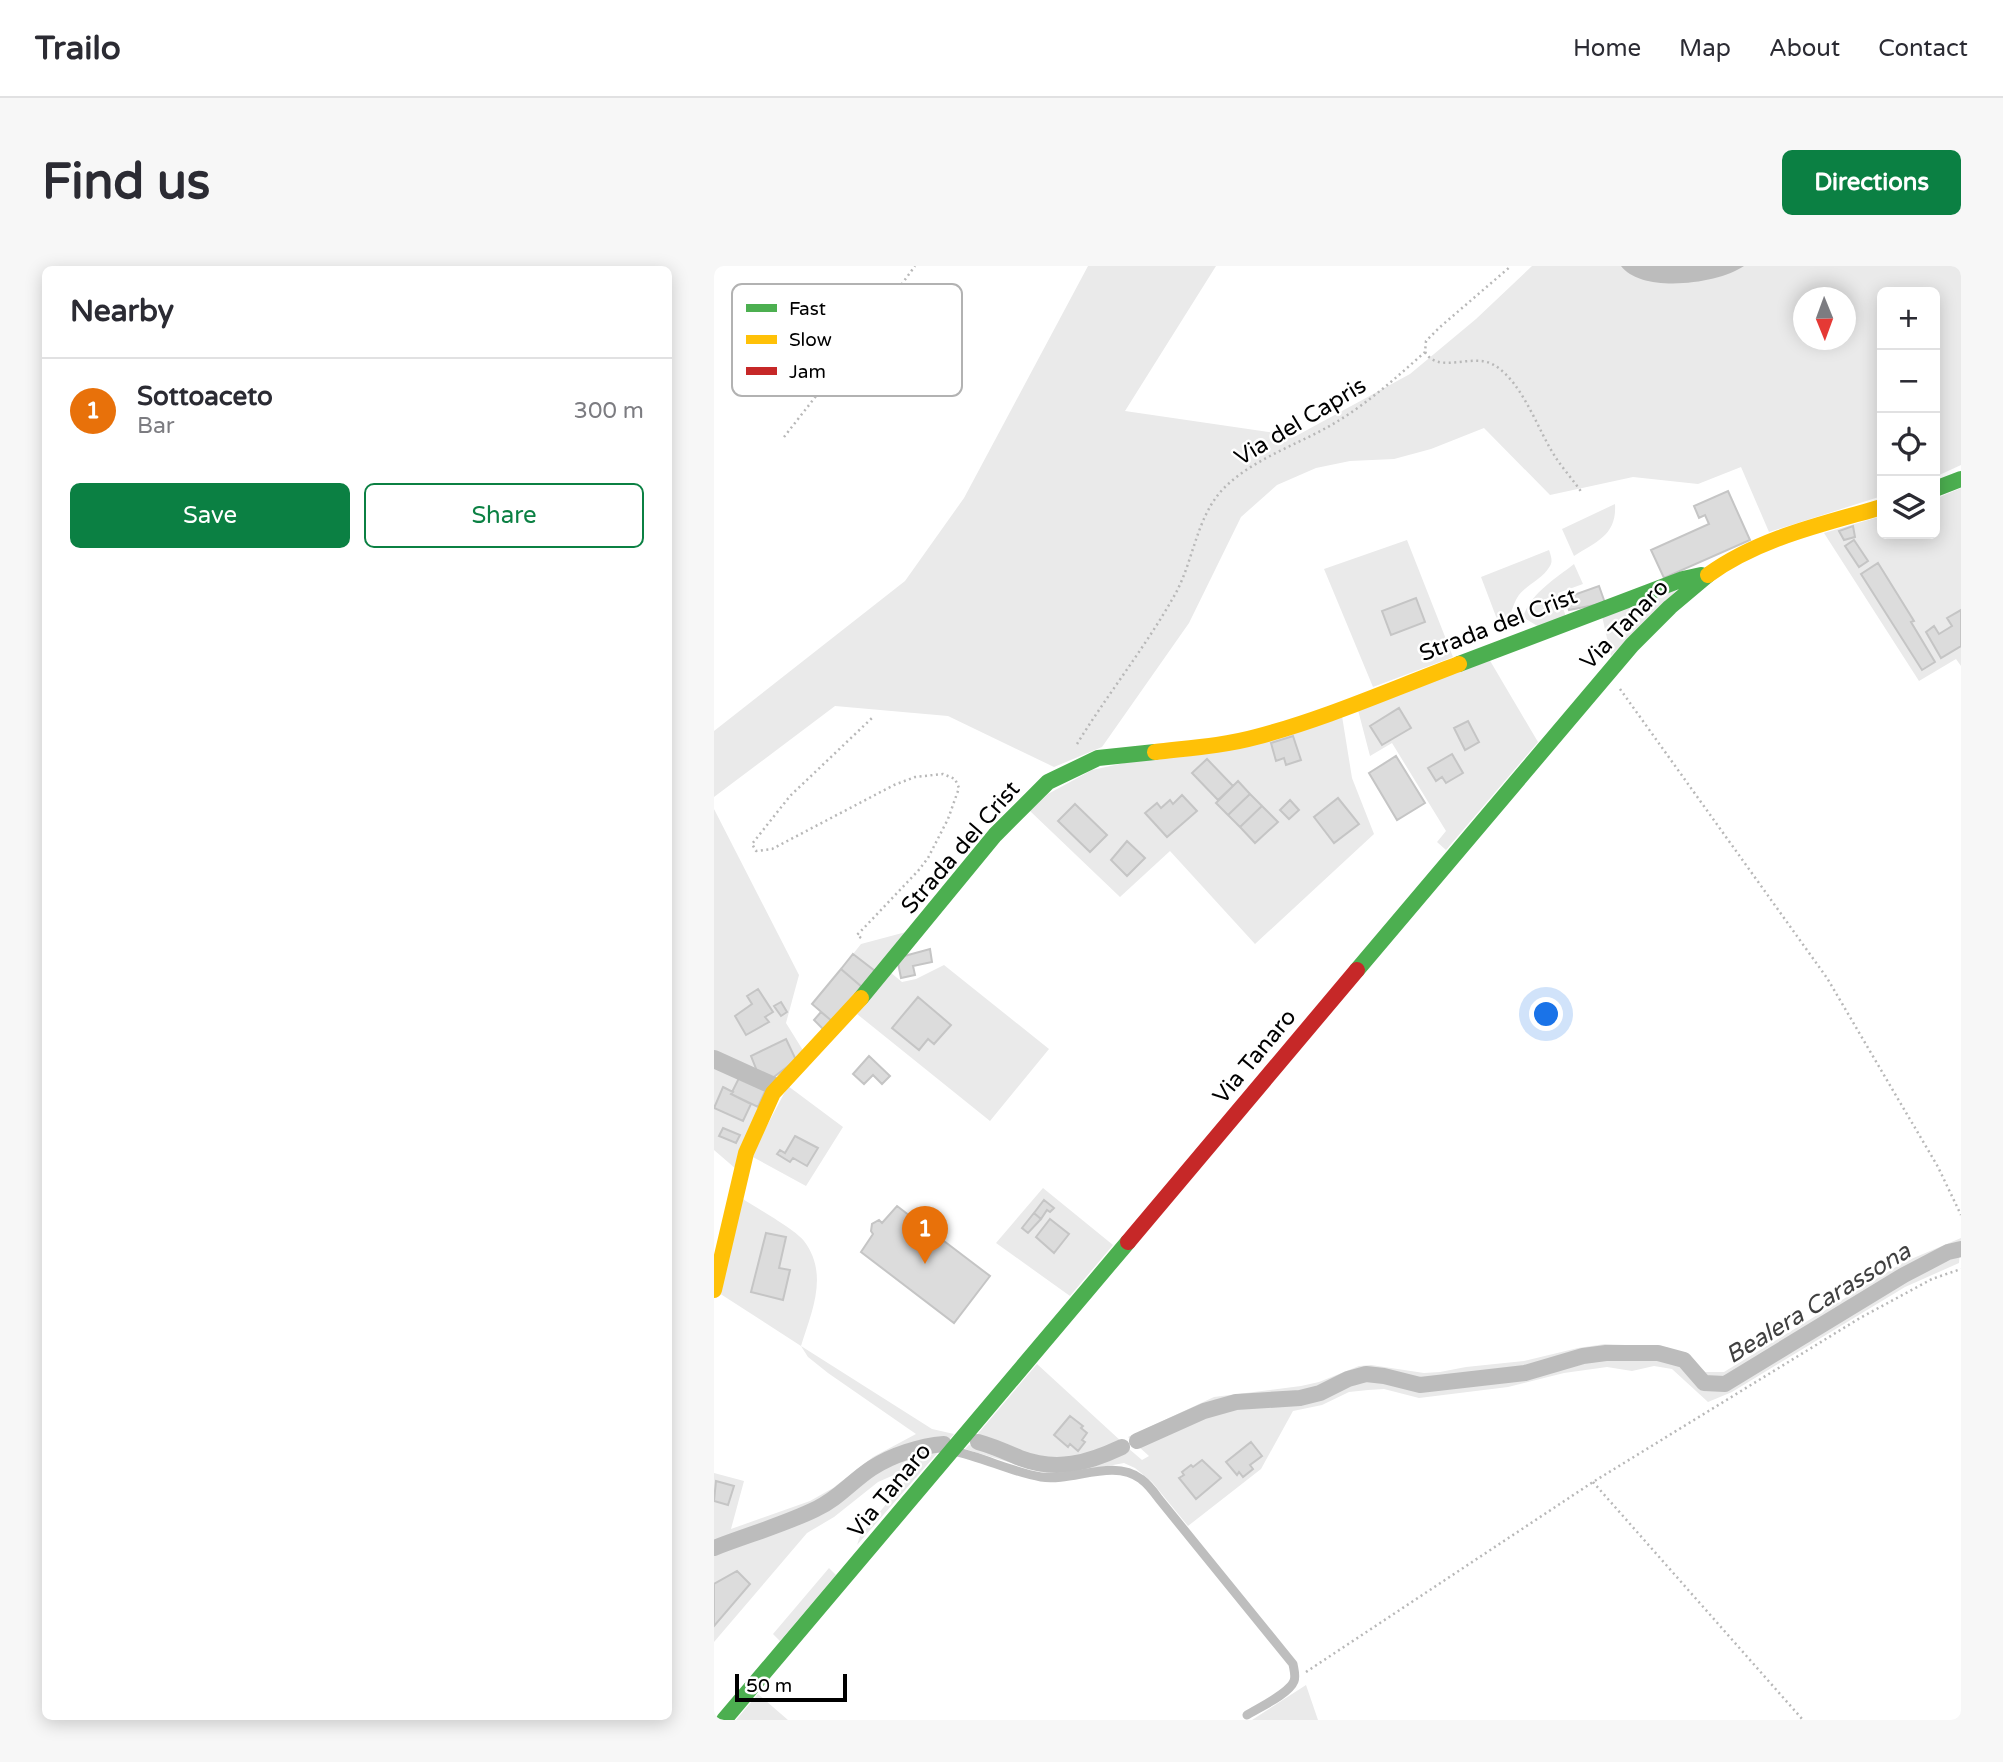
<!DOCTYPE html>
<html lang="en">
<head>
<meta charset="utf-8">
<style>
	body { margin:0; font-family:"Varela Round",sans-serif; background:#f7f7f7; color:#2b2b33 }
	.controls { position:absolute; right:21px; top:21px; display:grid; overflow:hidden; border-radius:10px; box-shadow:0 4px 18px #0003 }
	.controls button { width:63px; height:63px; display:grid; place-items:center; padding:0; border:0; border-bottom:2px solid #e1e1e2; background:#fff; color:#2b2b33; font:35px sans-serif }
	.compass { position:absolute; left:1079px; top:21px; width:63px; height:63px; border-radius:50%; background:#fff; box-shadow:0 4px 18px #0003; rotate:179deg }
	.scale { position:absolute; left:21px; bottom:18px; width:112px; box-sizing:border-box; padding-left:7px; border:4px solid #000; border-top:0; font-size:19px; line-height:24px; white-space:nowrap; color:#000; -webkit-text-stroke:5px #fff; paint-order:stroke }
	.you { position:absolute; left:833px; top:749px; width:24px; height:24px; margin:-18px; border:5px solid #fff; border-radius:50%; background:#1a73e8; box-shadow:0 0 0 10px #1a73e833 }
	.badge { display:grid; place-items:center; width:46px; height:46px; border-radius:50%; background:#0b8043; color:#fff; font-size:23px; font-weight:700 }
	.pin { position:absolute; translate:-50% -58px; filter:drop-shadow(0 2px 4px #0008) }
	.pin::after { content:''; position:absolute; top:37px; width:24px; height:21px; background:inherit; clip-path:polygon(0 0,100% 0,50% 100%) }
	.list { margin:0; padding:0; list-style:none }
	h2 { display:flex; justify-content:space-between; align-items:center; height:91px; margin:0; padding:0 28px; font-size:30px }
	h2 small { font-size:23px; font-weight:400; color:#7c7c81 }
	.list li { display:grid; grid-template-columns:46px 1fr auto; gap:21px; align-items:center; box-sizing:border-box; height:105px; padding:0 28px; border-top:2px solid #e1e1e2 }
	.list b { display:block; font-size:26px; white-space:nowrap }
	.list p { margin:0; font-size:23px; white-space:nowrap; color:#7c7c81 }
	.list em { font-size:23px; font-style:normal; color:#7c7c81 }
	.actions { display:flex; gap:14px; padding:21px 28px }
	.actions a { flex:1; padding:16px 0; border:2px solid #0b8043; border-radius:10px; text-align:center; font-size:24px; color:#0b8043 }
	.actions .main { background:#0b8043; color:#fff }
	.icon { flex:none; width:38px; height:38px; fill:none; stroke:currentColor; stroke-width:2; stroke-linecap:round; stroke-linejoin:round }
	.map { position:relative; flex:none; width:1247px; height:1454px; overflow:hidden; border-radius:10px }
	header { display:flex; align-items:center; gap:42px; box-sizing:border-box; height:98px; padding:0 35px; background:#fff; border-bottom:2px solid #e1e1e2 }
	header strong { font-size:33px }
	nav { display:flex; gap:38px; margin-inline-start:auto; font-size:24px }
	.intro { display:flex; align-items:center; justify-content:space-between; box-sizing:border-box; height:168px; padding:0 42px }
	h1 { margin:0; font-size:49px }
	.button { padding:18px 32px; border-radius:10px; background:#0b8043; color:#fff; font-size:24px; font-weight:700 }
	main { display:flex; gap:42px; padding:0 42px }
	aside { flex:1; background:#fff; border-radius:10px; box-shadow:0 4px 18px #0003 }
	.map>svg:first-child { display:block }
</style>
</head>
<body>
<header>
<strong>Trailo</strong>
<nav><a>Home</a><a>Map</a><a>About</a><a>Contact</a></nav>
</header>
<div class="intro"><h1>Find us</h1><a class="button">Directions</a></div>
<main>
<aside>
<h2>Nearby<small></small></h2>
<ul class="list">
<li><span class="badge" style="background:#e8710a">1</span><div><b>Sottoaceto</b><p>Bar</p></div><em>300 m</em></li>
</ul>
<div class="actions"><a class="main">Save</a><a>Share</a></div>
</aside>
<div class="map">
<svg width="1247" height="1454" viewBox="0 0 1247 1454">
	<rect width="100%" height="100%" fill="#fff"/>
	<path fill="#eaeaea" fill-rule="evenodd" d="M374,0H502L411,145L582,170L696,108L762,53L818,0H1247V199L1221,211V26H1168V230L1055,266L1027,201L984,218L919,211L836,229L770,162L717,183L680,193L636,195L602,202L563,219L527,251L475,357L388,481L340,501L234,450L121,440L0,531V465L191,315L250,232ZM1090,32H1132V74H1090Z
		M1247,222V400L1242,393L1205,415L1110,267L1168,250V268H1221V233Z
		M901,238C903,269 883,275 860,290L848,263Z
		M693,274L739,391L659,421L610,303Z
		M835,284C837,290 839,295 836,300C828,314 811,319 803,332C796,345 799,350 786,361L767,311Z
		M860,298L869,318L844,327L852,351L825,361L809,351C817,327 841,313 860,298Z
		M969,318L897,390L888,350Z
		M775,393L824,476L732,584L723,576L732,565L678,477L656,490L644,444Z
		M628,450L638,512L660,568L541,678L456,585L406,631L316,545L334,528L378,504Z
		M0,543L85,709L72,757L90,786L82,794L71,773L38,789L45,810L0,789Z
		M192,666L161,705L139,688L147,678Z
		M230,699L335,783L276,855L143,748L176,706L188,716L202,713Z
		M0,797L53,821L22,903L0,884Z
		M74,820L129,861L92,920L37,890Z
		M329,922L399,979L356,1030L282,977Z
		M26,931C39,940 82,964 90,975C115,1008 98,1045 87,1080L218,1163L240,1168L143,1279L146,1270L205,1198L164,1216L120,1251L93,1267L0,1376V1207L30,1215L17,1263L96,1235L119,1222L159,1191L202,1168L114,1107L94,1091L87,1080L5,1027Z
		M1247,972L1245,997L1191,1021L1018,1126L994,1136L958,1103L940,1100L918,1105L893,1101L850,1107L794,1121L705,1132L670,1123L654,1124L635,1126L608,1139L579,1145L547,1203L474,1260L438,1216L421,1202L410,1197L350,1208L330,1207L251,1183L255,1179C274,1180 290,1189 307,1196C345,1210 379,1197 414,1182L428,1194L435,1190L414,1171L500,1131L587,1120L605,1116L645,1100L657,1099L710,1107L726,1106L752,1101L810,1095L864,1082L891,1078L952,1081L971,1088L991,1106H1010L1190,996Z
		M323,1098L408,1176C337,1208 329,1191 262,1170Z
		M115,1302L122,1309L66,1375L59,1368Z
		M592,1419L604,1454H538Z
		M44,1428L74,1454H22Z"/>
	<path fill="#bcbcbc" d="M907,0H1030C1004,18 928,28 907,0Z"/>
	<g fill="none" stroke-linecap="round" stroke-linejoin="round">
		<path stroke="#bcbcbc" stroke-width="16" d="M423,1175L490,1145L522,1136L586,1132L606,1127L634,1113L652,1108L670,1110L706,1119L811,1107L869,1090L892,1087H944L970,1094L990,1117L1011,1118L1190,1009L1234,986L1247,983
			M264,1176C279,1180 292,1186 306,1192C343,1206 374,1197 408,1181
			M0,1282C33,1269 69,1259 102,1243C124,1233 138,1215 158,1202C178,1189 206,1180 230,1178"/>
	</g>
	<path fill="#dcdcdc" stroke="#c5c5c5" stroke-width="2" d="M1014,225L1036,274L950,312L937,284L995,258L991,249L985,252L980,240Z
		M1139,260L1141,271L1130,274L1125,265Z
		M1140,274L1154,295L1145,301L1131,280Z
		M1164,297L1200,355L1197,356L1221,396L1208,404L1147,308Z
		M885,320L891,337L855,344L851,332Z
		M702,332L711,356L677,369L668,345Z
		M1247,344V380L1227,392L1212,366L1220,360L1225,368L1238,360L1233,352Z
		M685,442L697,462L668,479L656,460Z
		M754,455L765,476L751,484L740,462Z
		M579,470L587,494L572,499L570,492L562,495L557,477Z
		M738,488L749,507L732,517L728,511L722,515L714,502Z
		M682,490L711,537L683,554L655,507Z
		M493,493L519,520L504,534L478,507Z
		M524,515L536,528L514,549L502,537Z
		M536,528L548,540L526,561L514,549Z
		M468,529L483,545L453,571L431,547L443,537L447,542L456,534L459,538Z
		M624,532L645,558L620,577L600,551Z
		M576,534L585,544L575,553L566,544Z
		M361,538L393,569L376,586L344,555Z
		M548,540L564,556L541,577L526,561Z
		M413,575L431,592L413,610L397,594Z
		M216,683L218,696L199,700L201,709L187,712L183,692Z
		M139,688L161,705L148,721L127,703Z
		M127,703L148,721L119,756L98,738Z
		M44,723L59,746L51,751L55,756L32,769L21,750L38,738L33,730Z
		M204,731L237,759L220,778L214,773L205,784L178,762Z
		M67,736L73,746L67,750L60,740Z
		M107,746L119,756L111,765L100,754Z
		M72,773L82,794L56,814L45,810L37,790Z
		M155,790L176,810L168,818L159,809L150,818L139,808Z
		M27,808L53,821L44,841L17,828Z
		M9,821L19,826L17,828L37,838L29,855L0,842Z
		M9,862L26,869L22,877L5,870Z
		M81,870L104,882L93,900L79,892L76,896L63,888L66,884L71,887Z
		M330,934L340,942L336,946L333,944L327,953L320,947Z
		M183,940L209,960L215,953L225,960L222,969L276,1010L240,1057L147,986L159,968L157,965L158,958L165,954L168,957Z
		M320,947L327,953L314,967L308,962Z
		M336,953L355,968L340,987L322,971Z
		M52,967L72,971L65,1002L76,1004L69,1034L37,1026Z
		M356,1150L369,1160L367,1162L373,1167L368,1174L371,1176L364,1185L356,1178L354,1181L340,1169Z
		M537,1176L548,1190L536,1199L539,1203L529,1211L525,1206L523,1209L512,1196Z
		M488,1194L507,1212L482,1233L465,1212L470,1209L468,1206L477,1199L479,1201Z
		M2,1215L20,1220L14,1239L0,1235Z
		M23,1305L36,1318L0,1360V1318Z"/>
	<g fill="none" stroke-linecap="round" stroke-linejoin="round">
		<path stroke="#b8b8b8" stroke-width="2.5" stroke-dasharray="2 3.5" stroke-linecap="butt" d="M711,86C725,109 758,86 780,99C809,116 824,165 842,192C850,204 860,215 868,227
			M70,171L160,56L201,0
			M906,423L1113,712L1224,901L1247,949
			M363,478C393,429 430,383 459,332C480,297 481,252 510,222C541,191 587,178 624,155C655,136 683,111 711,86L712,75L726,61L797,0
			M147,672L143,669L146,666L204,605L214,592L234,553L245,522L241,513L229,508L201,511L180,519L58,583L42,585L38,578L76,530L158,452
			M879,1216L1089,1454
			M592,1406L879,1216L1146,1052L1218,1013L1247,1003"/>
		<path stroke="#bebebe" stroke-width="9" d="M239,1185C269,1191 297,1206 327,1211C359,1216 399,1192 427,1213C434,1218 440,1226 445,1233L579,1398C580,1404 582,1410 580,1415C575,1428 544,1442 533,1449"/>
		<path stroke="#bebebe" stroke-width="18" d="M0,793L62,821"/>
		<path stroke="#4caf50" stroke-width="16" d="M1221,223L1247,213
			M745,398L969,313L987,309
			M643,704L918,379L956,341L994,309
			M147,732L281,569L334,516L384,492L441,486
			M10,1454L414,976"/>
		<path stroke="#ffc107" stroke-width="16" d="M994,309C1045,272 1109,258 1168,241
			M441,486C475,482 509,480 542,471C611,453 678,423 745,398
			M0,1024L32,887L59,827L147,732"/>
		<path stroke="#c62828" stroke-width="16" d="M414,976L643,704"/>
	</g>
	<g text-anchor="middle" stroke-width="5" stroke-linejoin="round" paint-order="stroke">
		<g font-size="23" fill="#000" stroke="#fff">
			<text transform="translate(586 155) rotate(-31)" y="8">Via del Capris</text>
			<text transform="translate(784 358) rotate(-21)" y="8">Strada del Crist</text>
			<text transform="translate(910 358) rotate(-46)" y="8">Via Tanaro</text>
			<text transform="translate(246 581) rotate(-49)" y="8">Strada del Crist</text>
			<text transform="translate(540 790) rotate(-50)" y="8">Via Tanaro</text>
			<text transform="translate(175 1224) rotate(-50)" y="8">Via Tanaro</text>
		</g>
		<g font-size="24" font-style="italic" fill="#404040" stroke="#fff">
			<text transform="translate(1104 1037) rotate(-31)" y="8">Bealera Carassona</text>
		</g>
	</g>
	<rect x="18" y="18" width="230" height="112" rx="10" fill="#fff" stroke="#b2b2b2" stroke-width="2"/>
	<rect x="32" y="38" width="31" height="8" fill="#4caf50"/>
	<rect x="32" y="69" width="31" height="9" fill="#ffc107"/>
	<rect x="32" y="101" width="31" height="8" fill="#c62828"/>
	<g font-size="19" fill="#000">
		<text x="75" y="49">Fast</text>
		<text x="75" y="80">Slow</text>
		<text x="75" y="112">Jam</text>
	</g>
</svg>
<div class="controls">
<button>+</button>
<button>−</button>
<button><svg class="icon" aria-label="locate" viewBox="0 0 24 24"><circle cx="12" cy="12" r="6"/><path d="M12 2v4M12 18v4M2 12h4M18 12h4"/></svg></button>
<button><svg class="icon" aria-label="layers" viewBox="0 0 24 24"><path d="M12 4l9 5-9 5-9-5zM3 14l9 5 9-5"/></svg></button>
</div>
<svg class="compass" viewBox="-18 -18 36 36"><path d="M0-13l5 13h-10z" fill="#e53935"/><path d="M0 13l5-13h-10z" fill="#7c7c81"/></svg>
<div class="scale">50 m</div>
<div class="you"></div>
<div class="pin badge" style="left:211px;top:998px;background:#e8710a">1</div>
</div>
</main>
</body>
</html>
